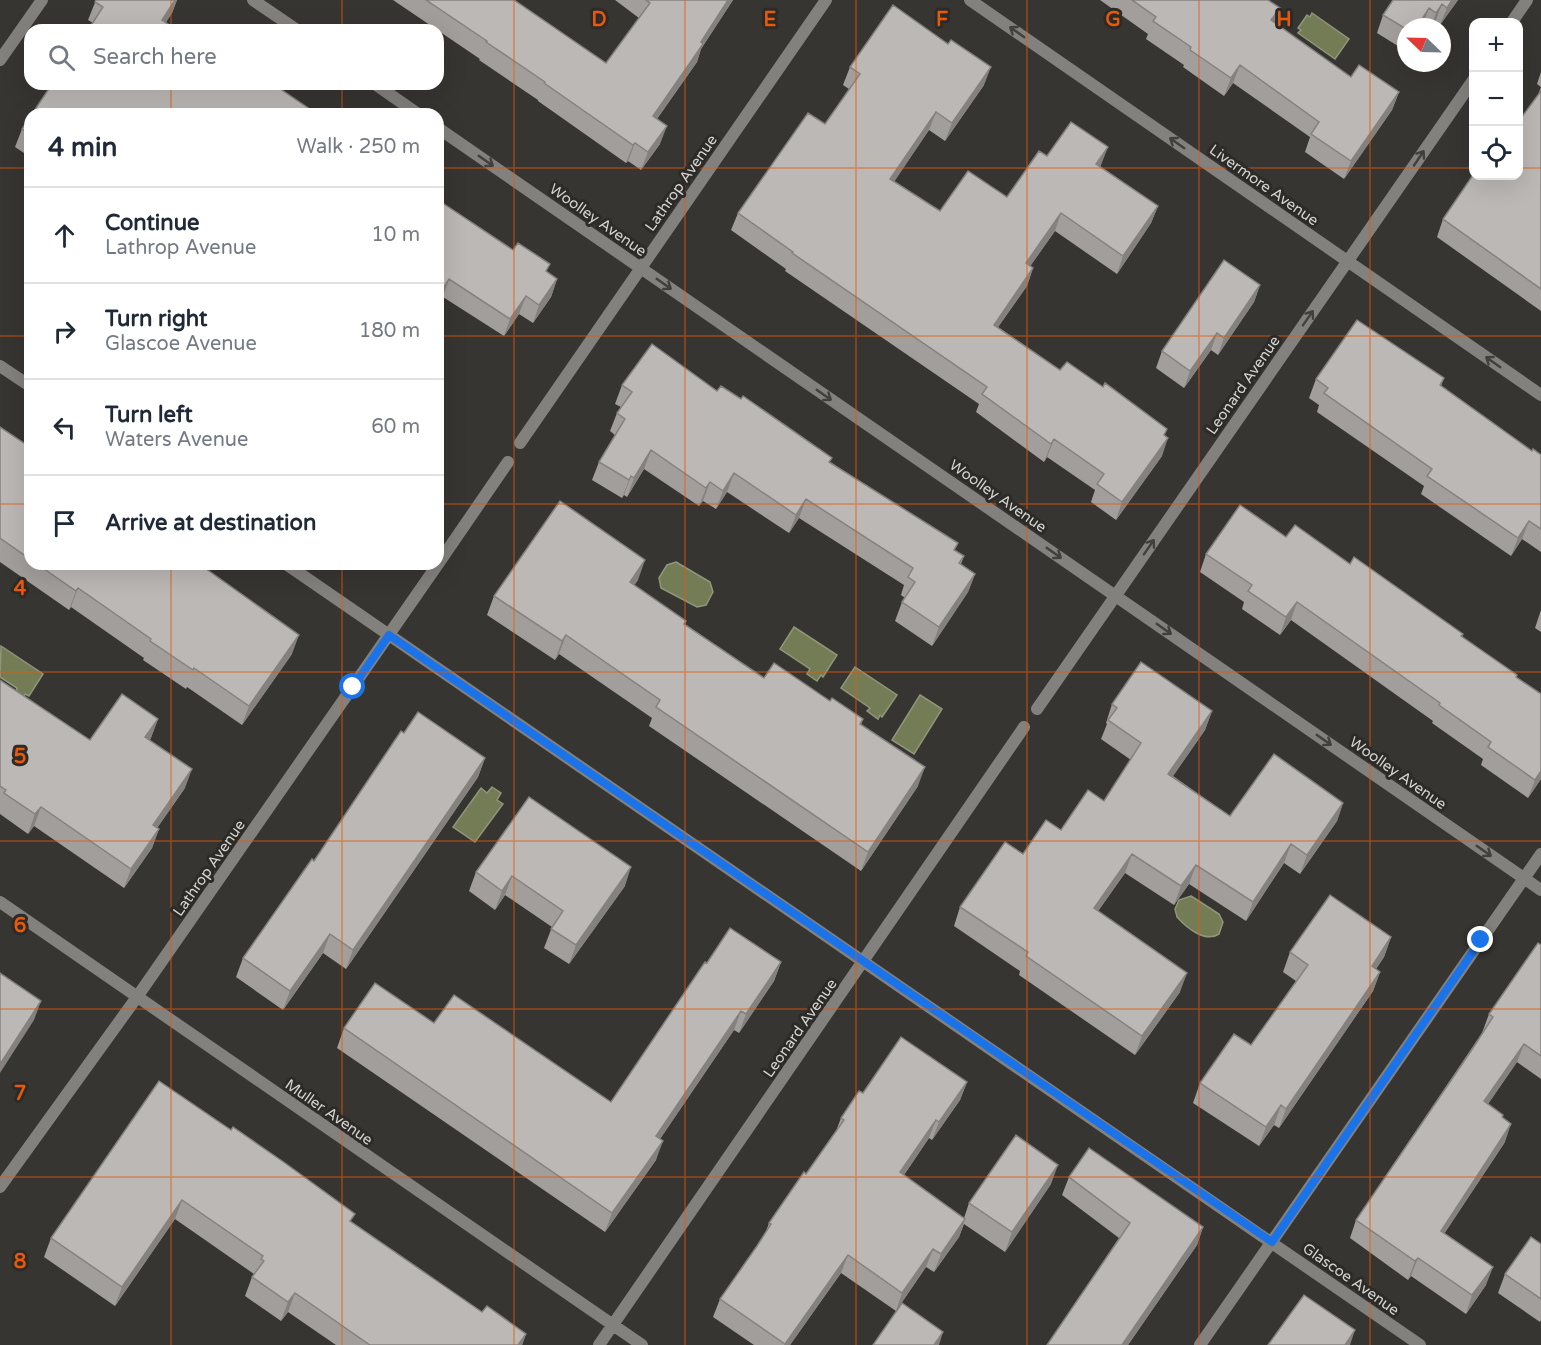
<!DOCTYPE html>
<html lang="en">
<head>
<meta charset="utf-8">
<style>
	body { margin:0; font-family:"Varela Round",sans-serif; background:#f2f2f3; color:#1f2937 }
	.controls { position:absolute; right:18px; top:18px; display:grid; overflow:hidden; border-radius:12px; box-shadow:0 6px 24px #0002 }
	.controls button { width:54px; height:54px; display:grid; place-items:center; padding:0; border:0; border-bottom:2px solid #e0e1e3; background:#fff; color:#1f2937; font:30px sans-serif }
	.compass { position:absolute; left:1397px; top:18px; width:54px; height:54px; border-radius:50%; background:#fff; box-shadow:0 6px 24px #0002; rotate:293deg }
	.stop { position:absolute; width:18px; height:18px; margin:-14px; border:4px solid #1a73e8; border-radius:50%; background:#fff }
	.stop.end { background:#1a73e8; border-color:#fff; box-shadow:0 2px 6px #0008 }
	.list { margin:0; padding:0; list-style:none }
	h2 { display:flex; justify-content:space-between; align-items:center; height:78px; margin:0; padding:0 24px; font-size:26px }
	h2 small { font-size:20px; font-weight:400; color:#747a83 }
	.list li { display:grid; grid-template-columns:39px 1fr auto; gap:18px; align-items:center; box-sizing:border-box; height:96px; padding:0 24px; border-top:2px solid #e0e1e3 }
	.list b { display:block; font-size:22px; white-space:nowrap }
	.list p { margin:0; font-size:20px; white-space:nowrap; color:#747a83 }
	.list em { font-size:20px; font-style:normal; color:#747a83 }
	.icon { flex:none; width:33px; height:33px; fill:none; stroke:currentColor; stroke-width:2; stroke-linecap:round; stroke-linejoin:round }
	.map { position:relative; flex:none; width:1541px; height:1345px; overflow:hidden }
	.search { position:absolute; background:#fff; box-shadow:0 6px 24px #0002; left:24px; top:24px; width:420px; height:66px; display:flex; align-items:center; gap:15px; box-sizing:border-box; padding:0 21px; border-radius:18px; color:#747a83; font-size:22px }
	.panel { position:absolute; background:#fff; box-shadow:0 6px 24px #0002; left:24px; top:108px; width:420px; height:462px; border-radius:18px }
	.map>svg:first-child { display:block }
</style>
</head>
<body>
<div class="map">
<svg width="1541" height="1345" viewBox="0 0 1541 1345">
	<rect width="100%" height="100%" fill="#373532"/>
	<path fill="#737c55" stroke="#90967a" stroke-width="1.5" d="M1312,13L1349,39L1335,59L1298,33L1301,30L1298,28L1307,15L1310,17Z
		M676,562L710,582L713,592L706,605L697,607L661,588L659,578L667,565Z
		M794,627L837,655L823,677L821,675L817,681L807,674L810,669L780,649Z
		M1,646L43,674L29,696L25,694L22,699L15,694L17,688L0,677Z
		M855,667L897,695L882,717L880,715L878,719L867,711L870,708L841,688Z
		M920,695L942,709L914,754L892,740Z
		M492,787L501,793L497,800L503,804L475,842L453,827L481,788L487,793Z
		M1191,896L1219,914L1223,922L1219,934C1205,943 1187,928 1177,917L1175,909L1179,900Z"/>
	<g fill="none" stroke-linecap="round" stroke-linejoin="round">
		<path stroke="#83817d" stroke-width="12" d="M253,0L297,30
			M970,0L1541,395
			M1512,22L1527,0
			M0,60L42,0
			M375,84L418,114
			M438,128L1541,890
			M0,366L30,386
			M520,443L826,0
			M286,564L1420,1345
			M438,564L508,462
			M1037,709L1474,79
			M0,902L642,1345
			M0,1187L137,997L438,564
			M599,1345L1024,727
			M1200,1345L1541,854"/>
	</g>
	<path fill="#a29e9c" d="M96,0H177L172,13L166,22L93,23L88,20Z
		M393,0H514L606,63L639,18L615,0H733L701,49L697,62L657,119L660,144L641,170L628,161L626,163L538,101V100L479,60L480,59Z
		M1100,0H1268L1274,23L1351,77L1399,92L1392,110L1344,179L1305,152L1310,137L1233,83L1224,96L1183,67L1184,65L1146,39L1148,34Z
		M1393,0H1458L1440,25L1435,22L1432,27H1424L1422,26V27H1406V51L1377,33L1383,15Z
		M850,67L984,85L945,141L929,130L894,181L940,211L1007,197L1047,156L1101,165L1100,166L1158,206L1151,223L1117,274L1055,231L1030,266L1033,268L1027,286L998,327L1060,370L1165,436L1162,456L1116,520L1091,502L1095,490L1047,457L1044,462L976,412L979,404L785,271L786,269L731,230L738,213L825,124L849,89L843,85Z
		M1541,72V87L1537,84Z
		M1541,87V311L1437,237L1443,219L1518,176L1538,95Z
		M30,117V157L15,147L22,129Z
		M438,200L557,279L551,297L533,323L519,314L504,336L443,297L438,304Z
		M1260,285L1254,302L1218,355L1211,350L1184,388L1156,368L1162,351Z
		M1444,378L1441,386L1532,451L1541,455V552L1522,539L1511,556L1421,494L1424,486L1317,412L1319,405L1309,398L1316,379Z
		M622,385L717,391L830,462L964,556L961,564L975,574L968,592L932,646L895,621L902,602L905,598L901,595L904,585L799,518L789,533L727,492L716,509L703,501L699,506L644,469L627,497L624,495L622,498L592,480L599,462L615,435L610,431L617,413L621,407L615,404Z
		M0,427L27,445H30V564H196L292,654L242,725L187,687L186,689L143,660L144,658L71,607L69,610L0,562Z
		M1286,537L1350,564L1463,634L1462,637L1517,675L1516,677L1541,779L1528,798L1481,765L1483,759L1432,723L1433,721L1291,620L1280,635L1242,609L1244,602L1200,572L1206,554Z
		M638,580L634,585L686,621L685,624L764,678L830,701L863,719L861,725L918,786L861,871L649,726L652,718L559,654L555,660L487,615L494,596Z
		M1541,610V632L1535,628Z
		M0,680L90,740L158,719L150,740L185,788L157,828L159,829L152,848L124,888L34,826L28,834L0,814Z
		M1112,704L1212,711L1205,730L1173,776L1230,816L1343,803L1337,821L1300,874L1284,863L1246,921L1189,884L1174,905L1125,873L1098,911L1180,992L1135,1055L1019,975L1020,971L954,926L960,907L1023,854L1061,830L1104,801L1131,760L1101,739L1107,724L1106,723Z
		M404,733L485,758L478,777L346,969L323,953L283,1010L236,977L243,958L314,861Z
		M476,872L625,886L569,964L544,948L552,927L505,895L495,910L469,891Z
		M1391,937L1384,957L1376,969L1380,972L1373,991L1279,1128L1274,1125L1259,1146L1193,1103L1200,1083L1251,1045L1296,981L1283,972L1290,952Z
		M1541,945V1079L1517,1062L1488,1104L1503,1115L1502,1118L1505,1142L1444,1234L1486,1285L1466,1314L1411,1276L1408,1280L1350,1238L1356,1220L1482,1033L1489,1014Z
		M781,962L774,981L739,1033L734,1030L660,1139L656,1160L605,1232L337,1048L344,1028L434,1023L611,1102L707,963Z
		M159,1081L352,1223L482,1312L526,1334L522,1345H336L288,1312L281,1321L245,1296L252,1277L254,1274L175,1219L115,1306L44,1257L51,1238Z
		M967,1082L960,1100L932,1140L929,1138L904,1175L964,1218L969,1203L1051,1184L1005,1252L964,1224L959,1237L934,1272L926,1267L896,1311L841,1273L790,1345H754L713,1317L720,1299L757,1246L765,1234L769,1223L806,1174L836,1131L841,1118L863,1093Z
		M1069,1177L1203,1227L1197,1245L1128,1345H1047L1119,1238L1062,1195Z
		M1541,1244V1320L1540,1322L1498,1293L1505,1274Z"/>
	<path fill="#84817f" d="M175,0H177L172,13L161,30L162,20Z
		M728,0H733L701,49L697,62L646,134L653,116Z
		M1452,0H1458L1440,25L1447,8Z
		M1442,4L1435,22L1432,27H1431L1436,13Z
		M1280,8L1273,26L1271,20Z
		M1429,8L1422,27H1417Z
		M1240,65L1233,83L1224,96L1231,78Z
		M991,67L984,85L945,141L952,123Z
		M1399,92L1392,110L1344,179L1351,161Z
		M936,112L929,130L884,197L890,179Z
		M667,126L660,144L641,170L648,152Z
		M635,143L628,161L626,163L633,145Z
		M1108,147L1101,165L1090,182L1096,164Z
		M1158,206L1151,223L1117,274L1123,256Z
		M1061,213L1055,231L1020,281L1026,263Z
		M1033,268L1027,286L987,343L994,325Z
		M449,279L443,297L438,304V296Z
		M557,279L551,297L533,323L539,305Z
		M1260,285L1254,302L1218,355L1224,338Z
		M526,296L519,314L504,336L510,319Z
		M1217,333L1211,350L1184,388L1190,371Z
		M1168,438L1162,456L1116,520L1122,502Z
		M1054,439L1047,457L1044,462L1051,444Z
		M651,450L644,469L627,497L634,478Z
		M734,473L727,492L716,509L723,491Z
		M631,476L624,495L622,498L629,480Z
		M710,482L703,501L699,506L706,488Z
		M806,499L799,518L789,533L796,515Z
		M1529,521L1522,539L1511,556L1518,538Z
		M645,560L638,580L623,602L630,582Z
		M975,574L968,592L932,646L939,627Z
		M78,588L71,607L69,610L76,591Z
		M1297,602L1291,620L1280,635L1286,617Z
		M299,635L292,654L242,725L249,706Z
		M566,635L559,654L555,660L562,641Z
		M1212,711L1205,730L1162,792L1168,774Z
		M158,719L151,738L138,756L145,737Z
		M485,758L478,777L346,969L353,950Z
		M925,767L918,786L861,871L868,852Z
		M192,769L185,788L146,844L153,825Z
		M1541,771V779L1528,798L1535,780Z
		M1343,803L1337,821L1300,874L1307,855Z
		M41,807L34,826L28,834L35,814Z
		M159,829L152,848L124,888L131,869Z
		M1291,844L1284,863L1246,921L1253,902Z
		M1132,854L1125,873L1087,927L1094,908Z
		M1196,865L1189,884L1174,905L1181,886Z
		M631,867L625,886L569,964L576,945Z
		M512,876L505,895L495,910L502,891Z
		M330,934L323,953L283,1010L290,991Z
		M1391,937L1384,957L1365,985L1372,966Z
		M781,962L774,981L739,1033L746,1014Z
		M1380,972L1373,991L1279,1128L1286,1109Z
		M1187,973L1180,992L1135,1055L1142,1036Z
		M41,1001L34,1020L0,1073V1064Z
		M741,1011L734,1030L649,1155L656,1136Z
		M1524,1044L1517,1062L1477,1120L1484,1101Z
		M967,1082L960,1100L932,1140L939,1122Z
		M1281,1105L1274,1125L1259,1146L1266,1127Z
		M936,1120L929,1138L893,1191L900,1172Z
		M1511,1124L1505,1142L1434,1249L1441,1231Z
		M663,1141L656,1160L605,1232L612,1213Z
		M1058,1165L1051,1184L1005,1252L1012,1232Z
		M182,1200L175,1219L115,1306L122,1287Z
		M965,1219L959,1237L934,1272L941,1254Z
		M1203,1227L1197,1245L1128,1345H1122Z
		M933,1249L926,1267L896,1311L902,1293Z
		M848,1255L841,1273L790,1345H784Z
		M1418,1258L1411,1276L1408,1280L1415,1261Z
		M1493,1267L1486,1285L1466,1314L1472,1295Z
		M295,1293L288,1312L281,1321L288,1302Z
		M1355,1330L1350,1345H1345Z
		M943,1332L939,1345H934Z
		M526,1334L522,1345H518Z"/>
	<path fill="#bcb8b5" stroke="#84817f" stroke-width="1.5" d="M96,0H175L162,20L177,30H88L103,7L95,2Z
		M426,0H514L606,63L650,3L646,0H728L701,42L703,44L653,116L667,126L648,152L635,143L633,145L544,83L545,82L486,42L487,41Z
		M1132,0H1268L1280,8L1271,20L1351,77L1359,65L1399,92L1351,161L1311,134L1319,122L1240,65L1231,78L1190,50L1191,47L1153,21L1156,17Z
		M1393,0H1452L1447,8L1442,4L1436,13L1429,8L1417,27H1406V29L1383,15Z
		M893,5L948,44L951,40L991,67L952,123L936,112L890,179L940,211L968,171L1007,197L1039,151L1047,156L1071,122L1108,147L1096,164L1158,206L1123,256L1061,213L1026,263L1033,268L994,325L1060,370L1067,362L1103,387L1105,383L1167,429L1164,435L1168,438L1122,502L1097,484L1104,474L1054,439L1051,444L982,394L987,387L792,253L793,252L738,213L808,113L825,124L860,74L850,67Z
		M52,84H273L317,114H191L189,113L188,114H100L98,113L97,114H32Z
		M1541,91V289L1443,219L1473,175L1518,176V122Z
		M30,117V135L22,129Z
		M438,200L513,250L518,243L550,264L546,271L557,279L539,305L526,296L510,319L449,279L438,296Z
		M1224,260L1260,285L1224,338L1217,333L1190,371L1162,351Z
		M1357,320L1444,378L1440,385L1532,451L1533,449L1541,455V529L1529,521L1518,538L1427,476L1432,469L1324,393L1328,388L1316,379Z
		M652,344L717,391L721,386L741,399L743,396L832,458L829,462L958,543L954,550L964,556L959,563L975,574L939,627L902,602L915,582L908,577L913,568L806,499L796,515L734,473L723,491L710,482L706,488L651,450L634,478L631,476L629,480L599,462L625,419L617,413L632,392L622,385Z
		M0,427L27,445L28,444L30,445V559L0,538Z
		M560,501L645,560L630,582L686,621L684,624L764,678L774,663L830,701L832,698L863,719L860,724L925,767L868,852L656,707L660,700L566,635L562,641L494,596Z
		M1240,505L1286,537L1295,525L1350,564L1354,557L1463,634L1461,636L1517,675L1516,677L1541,694V771L1535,780L1488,747L1491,742L1439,705L1440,703L1297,602L1286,617L1248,591L1252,585L1206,554Z
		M37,564H196L201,567L202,566L299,635L249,706L194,668L193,670L150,641L151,639L78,588L76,591Z
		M1141,662L1212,711L1168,774L1230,816L1274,754L1343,803L1307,855L1291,844L1253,902L1196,865L1181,886L1132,854L1094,908L1187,973L1142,1036L1026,956L1028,952L960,907L1005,842L1023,854L1046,820L1061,830L1088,790L1104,801L1141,743L1108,720L1117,708L1112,704Z
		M0,680L90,740L122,694L158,719L145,737L192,769L153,825L159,829L131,869L41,807L35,814L4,793L6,790L0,786Z
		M418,712L485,758L353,950L330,934L290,991L243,958L312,859L314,861L401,731L404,733Z
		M529,797L631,867L576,945L551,929L563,911L512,876L502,891L476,872Z
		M1330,895L1391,937L1372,966L1380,972L1286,1109L1281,1105L1266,1127L1200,1083L1234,1034L1251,1045L1308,965L1290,952Z
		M730,928L781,962L746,1014L741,1011L656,1136L663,1141L612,1213L344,1028L375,983L434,1023L454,995L611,1102L705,962L707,963Z
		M1538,943L1541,945V1056L1524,1044L1484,1101L1503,1115L1502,1117L1511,1124L1441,1231L1493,1267L1472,1295L1418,1258L1415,1261L1356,1220L1471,1051L1493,1017L1489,1014Z
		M0,973L41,1001L0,1064Z
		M901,1037L967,1082L939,1122L936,1120L900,1172L965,1219L941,1254L933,1249L902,1293L848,1255L785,1344L720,1299L757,1246L771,1224L769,1223L804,1172L806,1174L844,1120L841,1118L859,1091L863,1093Z
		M159,1081L231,1130L233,1127L285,1163L355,1214L350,1221L437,1281L482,1312L487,1306L526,1334L518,1345H370L295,1293L288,1302L252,1277L264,1261L261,1259L263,1256L182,1200L122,1287L51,1238Z
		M1016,1135L1058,1165L1012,1232L969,1203Z
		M1089,1148L1203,1227L1122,1345H1047L1130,1223L1069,1177Z
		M1531,1237L1541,1244V1299L1505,1274Z
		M1304,1295L1355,1330L1345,1345H1268Z
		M902,1303L943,1332L934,1345H873Z"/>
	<defs><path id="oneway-shaft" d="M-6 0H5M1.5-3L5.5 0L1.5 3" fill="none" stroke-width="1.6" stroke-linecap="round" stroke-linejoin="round" transform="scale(1.5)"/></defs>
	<g stroke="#42403d">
		<use href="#oneway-shaft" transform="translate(1017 32) rotate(-145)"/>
		<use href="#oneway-shaft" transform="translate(1177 143) rotate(-145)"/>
		<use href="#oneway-shaft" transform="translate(1419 158) rotate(-56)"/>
		<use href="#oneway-shaft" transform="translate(486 161) rotate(35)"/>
		<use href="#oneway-shaft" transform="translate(664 284) rotate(35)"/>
		<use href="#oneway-shaft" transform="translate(1308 318) rotate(-55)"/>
		<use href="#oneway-shaft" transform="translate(1493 362) rotate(-145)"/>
		<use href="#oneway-shaft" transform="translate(824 395) rotate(35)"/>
		<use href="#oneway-shaft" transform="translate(1149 547) rotate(-55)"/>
		<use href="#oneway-shaft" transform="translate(1054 553) rotate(35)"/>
		<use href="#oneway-shaft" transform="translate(1164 629) rotate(35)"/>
		<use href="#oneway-shaft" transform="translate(1324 740) rotate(35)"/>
		<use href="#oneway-shaft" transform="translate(1484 851) rotate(35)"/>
	</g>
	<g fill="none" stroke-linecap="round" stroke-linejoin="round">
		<path stroke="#1a73e8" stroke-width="8" d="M353,687L389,635L1272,1242L1481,940"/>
	</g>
	<path fill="none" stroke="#e8590c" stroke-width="1.5" stroke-opacity="0.55" d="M171,0V30M342,0V30M514,0V1345M685,0V1345M856,0V1345M1027,0V1345M1199,0V1345M1370,0V1345M171,84V114M342,84V114M0,168H30M438,168H1474M1518,168H1541M0,336H30M438,336H1541M0,504H30M438,504H1541M171,564V1345M342,564V1345M0,672H1541M0,841H1541M0,1009H1541M0,1177H1541"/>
	<g text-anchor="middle" stroke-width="6" stroke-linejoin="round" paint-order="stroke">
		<g font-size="15" fill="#d4d3d1" stroke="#2d2b28">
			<text transform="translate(681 183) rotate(-55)" y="5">Lathrop Avenue</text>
			<text transform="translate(1264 185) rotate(35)" y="5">Livermore Avenue</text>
			<text transform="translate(598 220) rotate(35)" y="5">Woolley Avenue</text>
			<text transform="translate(1243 385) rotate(-55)" y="5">Leonard Avenue</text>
			<text transform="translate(998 496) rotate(35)" y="5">Woolley Avenue</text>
			<text transform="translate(1398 773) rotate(35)" y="5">Woolley Avenue</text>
			<text transform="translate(209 868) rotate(-55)" y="5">Lathrop Avenue</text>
			<text transform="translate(800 1028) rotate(-55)" y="5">Leonard Avenue</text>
			<text transform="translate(329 1112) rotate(35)" y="5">Muller Avenue</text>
			<text transform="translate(1351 1279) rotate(35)" y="5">Glascoe Avenue</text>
		</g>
	</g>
	<g font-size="20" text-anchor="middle" font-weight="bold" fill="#e8590c" stroke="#2d2b28" stroke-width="6" stroke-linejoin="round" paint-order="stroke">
		<text x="599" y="26">D</text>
		<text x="770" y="26">E</text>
		<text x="942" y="26">F</text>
		<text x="1113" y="26">G</text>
		<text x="1284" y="26">H</text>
		<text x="20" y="595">4</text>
		<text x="20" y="763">5</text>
		<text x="20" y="932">6</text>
		<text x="20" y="1100">7</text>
		<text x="20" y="1268">8</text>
	</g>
</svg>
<div class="controls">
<button>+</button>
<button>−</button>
<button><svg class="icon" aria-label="locate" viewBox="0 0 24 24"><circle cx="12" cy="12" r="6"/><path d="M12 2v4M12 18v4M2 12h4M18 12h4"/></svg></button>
</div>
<svg class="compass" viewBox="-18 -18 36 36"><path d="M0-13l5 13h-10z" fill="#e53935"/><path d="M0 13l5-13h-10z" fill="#747a83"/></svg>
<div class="stop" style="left:353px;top:687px"></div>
<div class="stop end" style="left:1481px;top:940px"></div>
<div class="search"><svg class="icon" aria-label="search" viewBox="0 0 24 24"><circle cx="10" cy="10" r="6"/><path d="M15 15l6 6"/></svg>Search here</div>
<section class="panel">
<h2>4 min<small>Walk · 250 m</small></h2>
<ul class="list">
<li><svg class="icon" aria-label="ahead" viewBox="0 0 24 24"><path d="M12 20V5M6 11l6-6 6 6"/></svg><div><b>Continue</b><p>Lathrop Avenue</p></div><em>10 m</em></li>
<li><svg class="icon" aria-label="right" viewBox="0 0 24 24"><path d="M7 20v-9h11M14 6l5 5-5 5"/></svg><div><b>Turn right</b><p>Glascoe Avenue</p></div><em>180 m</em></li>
<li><svg class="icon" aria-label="left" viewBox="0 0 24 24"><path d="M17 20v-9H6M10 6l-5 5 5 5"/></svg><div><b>Turn left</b><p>Waters Avenue</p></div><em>60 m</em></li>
<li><svg class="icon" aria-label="arrive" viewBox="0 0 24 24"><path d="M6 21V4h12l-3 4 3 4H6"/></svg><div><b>Arrive at destination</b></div></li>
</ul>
</section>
</div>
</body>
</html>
